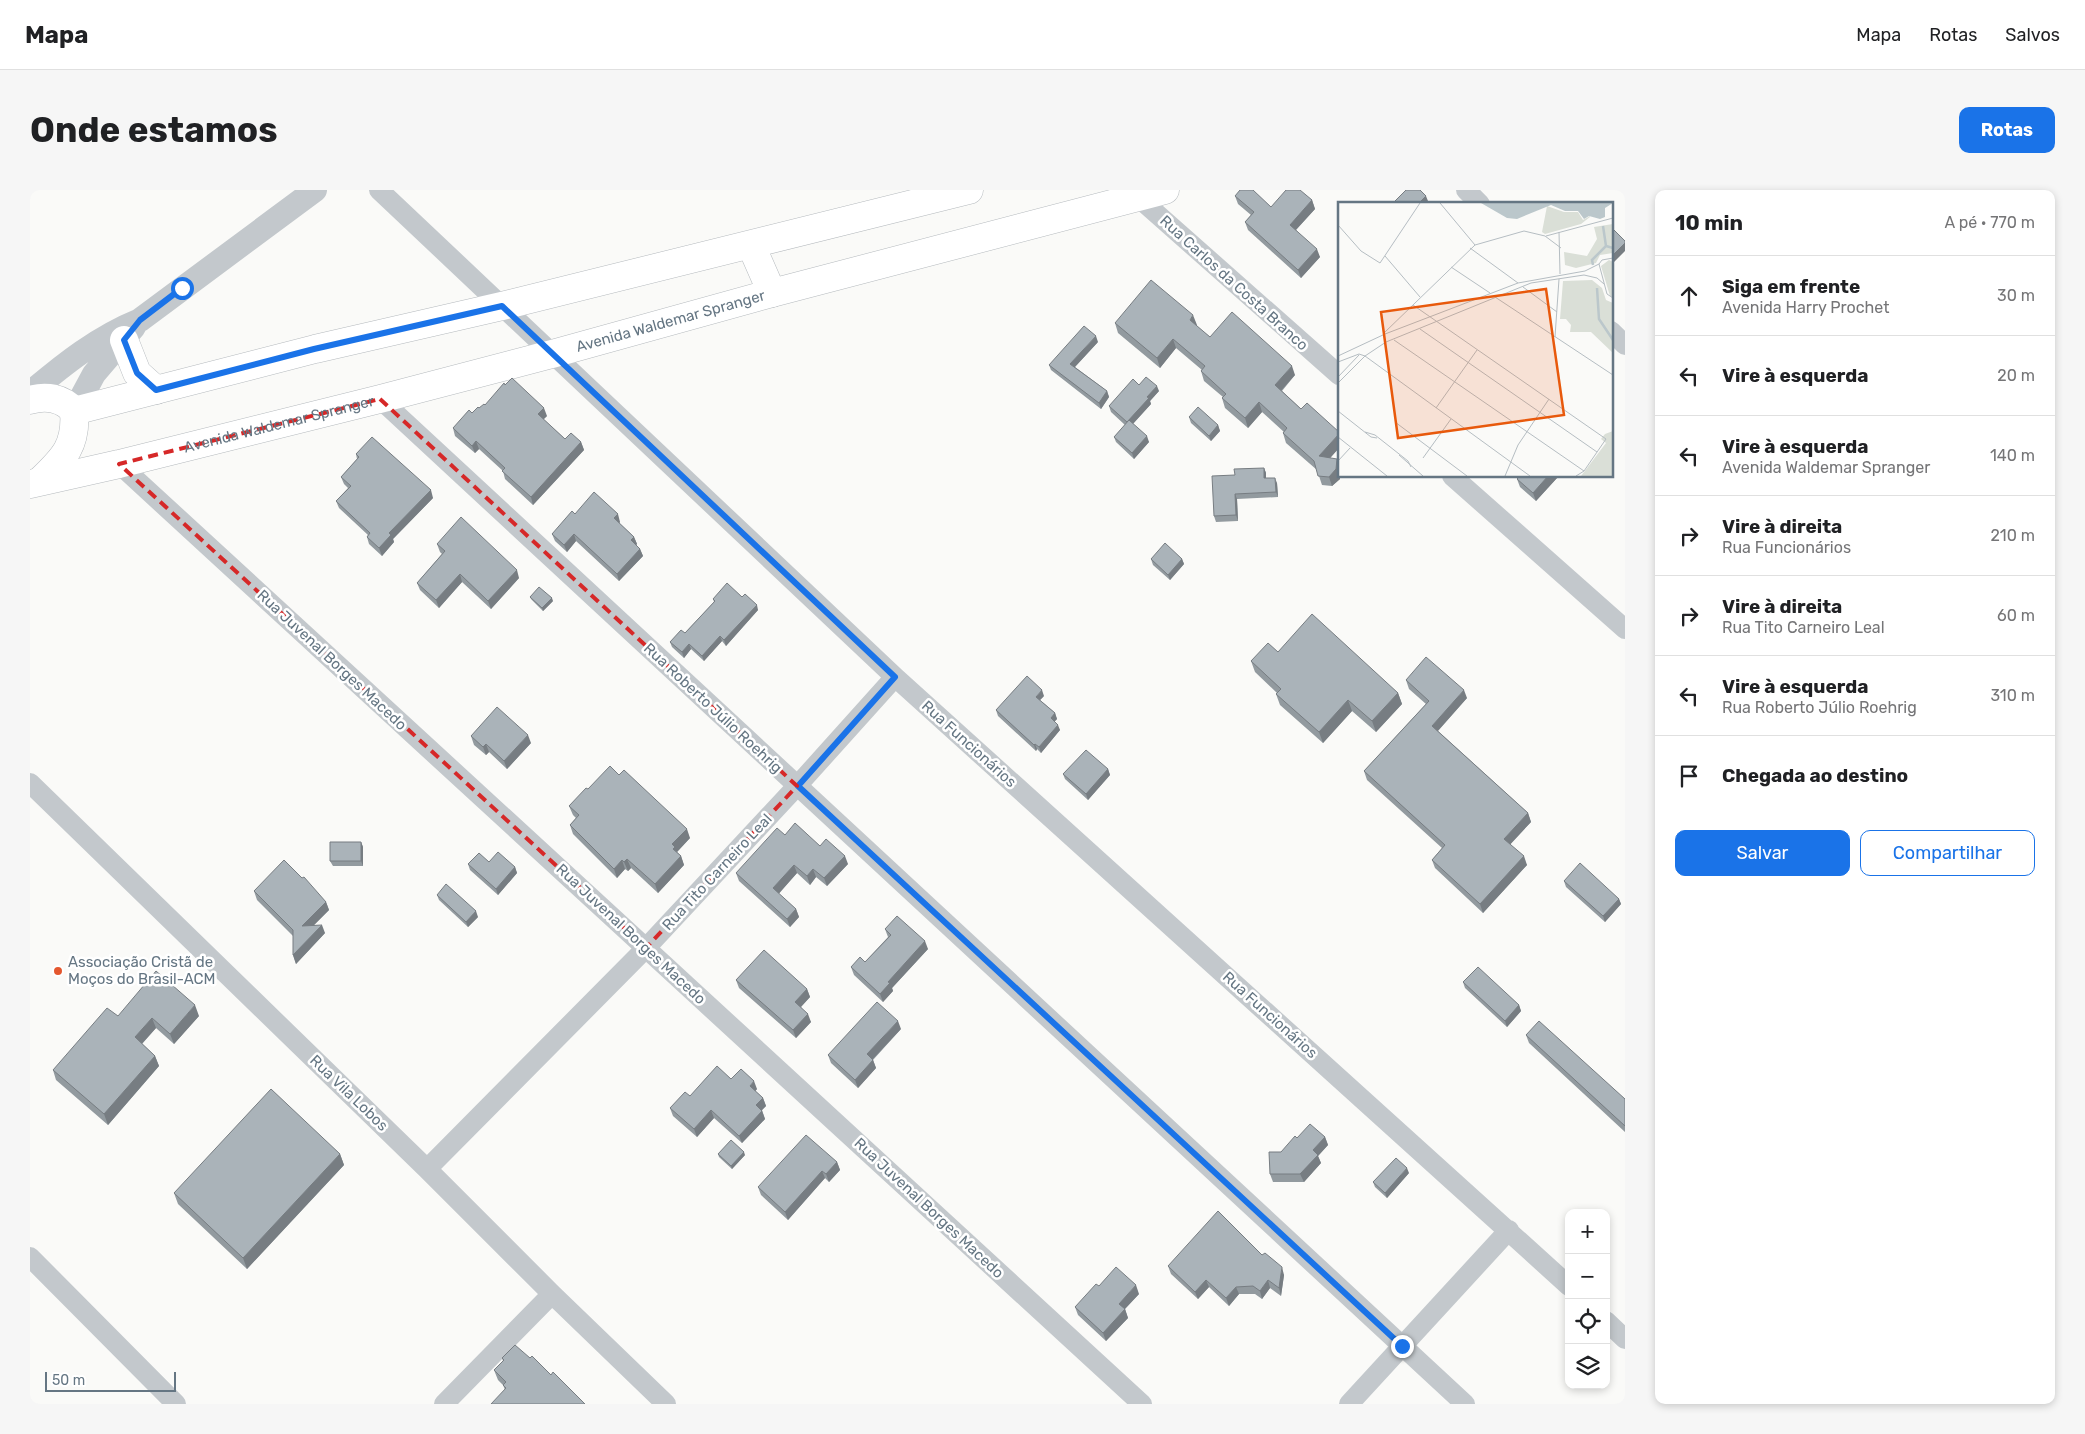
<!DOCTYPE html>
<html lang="pt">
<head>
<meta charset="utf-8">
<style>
	body { margin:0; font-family:Rubik,sans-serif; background:#f6f6f6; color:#202124 }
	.controls { position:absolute; right:15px; bottom:15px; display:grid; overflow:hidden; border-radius:10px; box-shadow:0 2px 8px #0003 }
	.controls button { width:45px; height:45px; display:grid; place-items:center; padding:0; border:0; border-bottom:1px solid #e0e0e0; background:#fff; color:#202124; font:25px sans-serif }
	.scale { position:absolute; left:15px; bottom:12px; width:131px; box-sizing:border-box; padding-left:5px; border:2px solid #657683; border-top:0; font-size:14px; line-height:18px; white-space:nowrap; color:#657683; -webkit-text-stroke:4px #fff; paint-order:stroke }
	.stop { position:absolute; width:15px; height:15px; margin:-11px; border:4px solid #1a73e8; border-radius:50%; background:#fff }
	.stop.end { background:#1a73e8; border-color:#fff; box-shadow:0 1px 5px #0008 }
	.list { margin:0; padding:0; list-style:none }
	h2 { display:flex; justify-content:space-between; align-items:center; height:65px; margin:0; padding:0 20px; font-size:21px }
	h2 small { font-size:16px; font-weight:400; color:#757577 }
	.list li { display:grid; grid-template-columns:32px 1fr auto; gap:15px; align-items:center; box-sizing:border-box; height:80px; padding:0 20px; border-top:1px solid #e0e0e0 }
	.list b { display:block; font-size:19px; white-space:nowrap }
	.list p { margin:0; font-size:16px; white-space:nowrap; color:#757577 }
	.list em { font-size:16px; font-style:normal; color:#757577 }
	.actions { display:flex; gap:10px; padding:15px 20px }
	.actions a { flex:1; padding:11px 0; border:1px solid #1a73e8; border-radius:10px; text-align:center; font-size:18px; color:#1a73e8 }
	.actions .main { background:#1a73e8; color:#fff }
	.icon { flex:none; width:28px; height:28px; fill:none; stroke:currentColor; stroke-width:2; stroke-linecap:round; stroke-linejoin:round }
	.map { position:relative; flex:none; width:1595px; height:1214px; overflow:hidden; border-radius:10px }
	header { display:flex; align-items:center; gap:30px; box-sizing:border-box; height:70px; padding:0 25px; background:#fff; border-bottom:1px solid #e0e0e0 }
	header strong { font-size:24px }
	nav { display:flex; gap:28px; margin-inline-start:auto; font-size:18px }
	.intro { display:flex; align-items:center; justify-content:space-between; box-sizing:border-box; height:120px; padding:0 30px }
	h1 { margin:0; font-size:35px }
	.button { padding:12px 22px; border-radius:10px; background:#1a73e8; color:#fff; font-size:18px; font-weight:700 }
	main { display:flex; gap:30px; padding:0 30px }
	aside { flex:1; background:#fff; border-radius:10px; box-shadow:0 2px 8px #0003 }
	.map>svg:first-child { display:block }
</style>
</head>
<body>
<header>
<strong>Mapa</strong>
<nav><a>Mapa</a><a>Rotas</a><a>Salvos</a></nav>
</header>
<div class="intro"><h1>Onde estamos</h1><a class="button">Rotas</a></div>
<main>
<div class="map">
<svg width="1595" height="1214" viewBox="0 0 1595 1214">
	<rect width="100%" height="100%" fill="#fafaf8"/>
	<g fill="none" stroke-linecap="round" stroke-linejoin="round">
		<g stroke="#b5babe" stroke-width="29">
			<g id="primary">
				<path d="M721,55L742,103"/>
				<path d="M94,150L107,183L126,200"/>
				<path d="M0,210C16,205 33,208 44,221"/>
				<path d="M44,221L285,159L472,116L939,0"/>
				<path d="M11,290C34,268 47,255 44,221"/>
				<path id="s1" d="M0,294L89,274L350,209L522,164L742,103L1135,0"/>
			</g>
		</g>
		<path stroke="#c3c8cc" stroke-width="20" d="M349,0L865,487L1539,1096
			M1436,0L1450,14
			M1101,1L1309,185
			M1581,141L1595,155
			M350,209L1435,1214
			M89,274L1112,1214
			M1422,286L1595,439
			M0,593L397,979L522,1104L636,1214
			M397,979L616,758L767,596L865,487
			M0,1067L146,1214
			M1576,1131L1595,1149
			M414,1214L522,1104
			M1319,1214L1479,1040"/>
		<path stroke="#c3c8cc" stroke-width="24" d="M0,203C34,174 68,147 110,130L285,0
			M44,221L64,184L104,137"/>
		<use href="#primary" stroke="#fff" stroke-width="28"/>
	</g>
	<path fill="#929a9f" d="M1205,6L1241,17L1282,10L1285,19L1266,40L1290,67L1271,88L1218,40L1215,32L1221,25L1208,14Z
		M1085,133L1167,135L1166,136L1180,147L1265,185L1252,201L1271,219L1309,242V258L1300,268L1309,286H1310V289L1302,296L1292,295L1287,280L1256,253L1253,243L1254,242L1232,222L1218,238L1195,218L1192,208L1193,207L1174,191L1171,181L1172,180L1146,158L1130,178L1088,143Z
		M1068,152L1045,177L1077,201L1079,207L1071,219L1021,180L1019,175Z
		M1109,195L1129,201L1120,211L1121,214L1103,234L1119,252L1104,269L1086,252L1084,247L1095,235L1081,222L1079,216Z
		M455,215L517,226L513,229L535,249L551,252L554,260L503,315L475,289L473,281L449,259L445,263L425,246L423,238Z
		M1159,227L1188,235L1190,241L1181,251L1161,233Z
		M326,264L403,308L363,349L364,352L352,366L339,354L337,347L338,345L309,318L306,311L318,298L314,294L311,287L327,269Z
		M1234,278L1236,283V288L1247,293L1248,307L1207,309L1208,331L1186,332L1184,326L1205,285Z
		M1527,288L1506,311L1490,297L1487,289Z
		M545,324L590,332L589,333L604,347L607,354L606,355L610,359L613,366L589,391L546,351L537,362L525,351L522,344Z
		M407,354L489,388L461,419L432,392L409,418L390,400L387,393L412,364L410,362Z
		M1121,369H1152L1154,374L1140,390L1123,375Z
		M500,407L523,411L513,421L501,409Z
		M712,407L728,420L696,456L692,451L674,471L661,459L654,468L642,457L640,452L655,443L684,412L683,409Z
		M1248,462L1368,503L1372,514L1346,542L1322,521L1293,553L1250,515L1246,504L1247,503L1225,482L1221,471Z
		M1376,490L1437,508L1408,541L1498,623L1501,632L1480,654L1497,675L1453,723L1405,678L1402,670L1412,658L1337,590L1334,581L1396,514L1379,499Z
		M1014,506L1010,510L1025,523L1027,529L1024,532L1030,540L1011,563L1007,559L1006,561L968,526L966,520Z
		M441,546L501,553L477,579L459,562L456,565L444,555Z
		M1078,579L1080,585L1058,610L1035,589L1033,584Z
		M558,599L660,648L647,662L651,666L654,675L628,703L601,678L598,681L595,679L587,688L543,644L540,635L546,628L543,625L539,616Z
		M755,645L790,656L818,674L797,696L786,687L780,695L767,683L748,704L766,719L769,727L760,737L709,691L706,683Z
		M331,652L333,657V676H303L300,671Z
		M459,672L485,677L487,683L468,705L440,680L438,674Z
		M1534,691L1589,709L1591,714L1575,732L1536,697Z
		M224,701L296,712L299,720L284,735L295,743L266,774L263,765V746L227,710Z
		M407,705L448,727L438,737L409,710Z
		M855,739L898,759L862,798L863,801L853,812L824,785L821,777L835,772L858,747Z
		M706,790L777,799L780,807L771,817L781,832L766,848L709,798Z
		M1433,792L1489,815L1491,821L1477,837L1435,798Z
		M88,826H169L144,854L126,838L112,854L125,866L129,876L78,935L26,890L23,880Z
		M871,839L843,870L846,878L828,898L801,873L798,865Z
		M1496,845L1595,909V942L1499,853Z
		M701,889L727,899L725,901L733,908L736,916L732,920L735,929L712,953L684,928L667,947L643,926L640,918Z
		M1295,947L1298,955L1288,966L1291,973L1274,992H1243L1240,984L1251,962L1267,948Z
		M310,964L314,975L217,1079L148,1014L144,1003Z
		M688,964L715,965L702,979L689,967Z
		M807,972L810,980L799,992L795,988L758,1030L731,1005L728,997Z
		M1379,983L1357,1008L1345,997L1343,992Z
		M1232,1065L1254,1085L1251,1106L1240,1098L1232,1109L1225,1104H1209L1199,1116L1179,1097L1168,1109L1141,1084L1138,1076Z
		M1069,1096L1109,1104L1095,1119L1098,1128L1076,1151L1048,1125L1045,1117Z
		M472,1168H500L521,1185L475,1200L473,1195L468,1190L464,1180L473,1171Z"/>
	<path fill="#777d82" d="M1396,6L1398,11L1395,14H1388Z
		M1282,10L1285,19L1263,43L1260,35Z
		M1595,53V61L1581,75V67Z
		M1287,59L1290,67L1271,88L1268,80Z
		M1163,125L1167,135L1163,140L1160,130Z
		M1066,146L1068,152L1042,180L1040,174Z
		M1143,149L1146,158L1130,178L1127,168Z
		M1262,176L1265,185L1248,204L1245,195Z
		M1127,196L1129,201L1120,211L1121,214L1099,238L1097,232L1117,207Z
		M1077,201L1079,207L1071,219L1069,213Z
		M1229,212L1232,222L1218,238L1215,228Z
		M514,218L517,226L511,232L508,224Z
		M1188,235L1190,241L1181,251L1179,246Z
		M1309,244V258L1293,276L1289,266Z
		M1117,246L1119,252L1104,269L1102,263Z
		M446,251L449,259L445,263L442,256Z
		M551,252L554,260L503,315L501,307Z
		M1307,269L1309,273V286H1310V289L1302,296L1299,287Z
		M1234,278L1236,283V294L1234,288Z
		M1518,286H1526L1527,288L1506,311L1503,303Z
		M1245,288L1247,293L1248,307L1246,302Z
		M401,300L403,308L363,349L364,352L352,366L349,358L359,343Z
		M1205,304L1207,309L1208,331L1206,325Z
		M588,324L590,332L587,336L584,328Z
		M544,344L546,351L537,362L534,355Z
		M604,347L607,354L604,358L601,350Z
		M610,359L613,366L589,391L587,384Z
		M1152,369L1154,374L1140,390L1138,385Z
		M487,380L489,388L461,419L458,411Z
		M430,384L432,392L409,418L406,410Z
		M522,408L523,411L513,421L512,418Z
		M727,415L728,420L696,456L694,450Z
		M690,446L692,451L674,471L672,466Z
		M659,454L661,459L654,468L652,462Z
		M1012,500L1014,506L1008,512L1006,507Z
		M1434,500L1437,508L1405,544L1402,536Z
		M1368,503L1372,514L1346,542L1342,531Z
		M1318,510L1322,521L1293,553L1289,542Z
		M1025,523L1027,529L1023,533L1021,528Z
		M1028,535L1030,540L1011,563L1009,557Z
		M498,545L501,553L477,579L474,571Z
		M456,554L459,562L456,565L453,557Z
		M1005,554L1007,559L1006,561L1004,555Z
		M1078,579L1080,585L1058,610L1056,604Z
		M1498,623L1501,632L1477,658L1474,649Z
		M657,639L660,648L647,662L643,659L642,654Z
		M331,652L333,657V676L331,671Z
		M651,666L654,675L628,703L625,694Z
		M815,666L818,674L797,696L794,688Z
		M1494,666L1497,675L1453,723L1450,714Z
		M597,669L601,678L598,681L594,672Z
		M592,670L595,679L587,688L584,679Z
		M764,675L767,683L746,707L743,698Z
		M485,677L487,683L468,705L466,699Z
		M783,679L786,687L780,695L777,686Z
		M1589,709L1591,714L1575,732L1573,726Z
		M296,712L299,720L275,744L272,736Z
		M766,719L769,727L760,737L757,729Z
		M446,721L448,727L438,737L436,732Z
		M292,735L295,743L266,774L263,765Z
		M895,751L898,759L862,798L863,801L853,812L850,804L858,792Z
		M777,799L780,807L768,820L765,812Z
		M165,815L169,826L144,854L140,844Z
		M1489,815L1491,821L1477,837L1475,831Z
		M778,824L781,832L766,848L763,840Z
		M122,828L126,838L108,858L105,847Z
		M868,831L871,839L840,872L837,864Z
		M125,866L129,876L78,935L74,924Z
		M843,870L846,878L828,898L825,890Z
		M724,891L727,899L723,904L720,896Z
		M733,908L736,916L729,923L726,915Z
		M681,920L684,928L667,947L664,939Z
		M732,921L735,929L712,953L709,946Z
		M1295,947L1298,955L1288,966L1291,973L1274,992L1270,984L1283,960Z
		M714,962L715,965L702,979L701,976Z
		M310,964L314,975L217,1079L213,1068Z
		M807,972L810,980L799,992L796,984Z
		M1377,978L1379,983L1357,1008L1355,1003Z
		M792,981L795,988L758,1030L755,1022Z
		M1252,1077L1254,1085L1251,1106L1249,1098Z
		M1176,1090L1179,1097L1168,1109L1165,1102Z
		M1238,1090L1240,1098L1232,1109L1230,1101Z
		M1106,1095L1109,1104L1092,1122L1089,1114Z
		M1206,1097L1209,1104L1199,1116L1196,1108Z
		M1095,1119L1098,1128L1076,1151L1073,1143Z"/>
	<path fill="#aab3b9" stroke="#777d82" d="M1210,0H1223L1241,17L1256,0H1270L1282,10L1260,35L1287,59L1268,80L1215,32L1224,22L1205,6Z
		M1376,0H1390L1396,6L1388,14H1366L1364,12Z
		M1581,37L1595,51V53L1581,67Z
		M1121,90L1163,125L1160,130L1180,147L1202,122L1262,176L1245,195L1271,219L1277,213L1309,242V244L1289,266L1307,269L1306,279L1299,287L1288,286L1284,271L1253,243L1257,238L1229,212L1215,228L1192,208L1196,204L1171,181L1175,176L1143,149L1127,168L1085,133Z
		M1054,136L1066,146L1040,174L1077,201L1069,213L1019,175Z
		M1116,187L1127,196L1117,207L1119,208L1097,232L1079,216L1103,189L1109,195Z
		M482,188L514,218L508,224L535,249L541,243L551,252L501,307L472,281L475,278L446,251L442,256L423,238L439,220L442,223L448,217L449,218L454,214L455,215L474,193L475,195Z
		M1168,217L1188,235L1179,246L1159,227Z
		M1099,230L1117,246L1102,263L1084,247Z
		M342,247L401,300L359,343L361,345L349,358L337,347L340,343L306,311L321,296L311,287L329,267L326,264Z
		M1234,278V288H1245L1246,302L1205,304L1206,325L1184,326L1182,286L1205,285L1204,279Z
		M1490,286H1518L1503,303L1487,289Z
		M564,302L588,324L584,328L604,347L601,350L610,359L587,384L544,344L534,355L522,344L542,321L545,324Z
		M431,327L487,380L458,411L430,384L406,410L387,393L415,361L407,354Z
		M1135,353L1152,369L1138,385L1121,369Z
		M697,393L712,407L715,404L727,415L694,450L690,446L672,466L659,454L652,462L640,452L651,440L655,443L685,411L683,409Z
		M509,397L522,408L512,418L500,407Z
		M1282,424L1368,503L1342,531L1318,510L1289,542L1246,504L1251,499L1221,471L1238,453L1248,462Z
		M1396,467L1434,500L1402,536L1498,623L1474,649L1494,666L1450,714L1402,670L1415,655L1334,581L1399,511L1376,490Z
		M997,486L1012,500L1006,507L1025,523L1021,528L1028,535L1009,557L1005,554L1004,555L966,520Z
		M467,517L498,545L474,571L456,554L453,557L441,546Z
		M1056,560L1078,579L1056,604L1033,584Z
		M580,576L589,585L594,580L657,639L642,654L645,657L643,659L651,666L625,694L597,669L594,672L592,670L584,679L540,635L549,625L539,616L556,598L558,599Z
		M765,633L790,656L796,649L815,666L794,688L783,679L777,686L764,675L743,698L766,719L757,729L706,683L747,638L755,645Z
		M300,652H331V671H300Z
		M468,662L485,677L466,699L438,674L449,663L459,672Z
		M254,670L272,688L274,687L296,712L272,736L292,735L263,765V740L224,701Z
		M1550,673L1589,709L1573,726L1534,691Z
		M416,694L446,721L436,732L407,705Z
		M867,726L895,751L858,792L860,793L850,804L821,777L830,767L835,772L861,745L855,739Z
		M734,760L777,799L765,812L778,824L763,840L706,790Z
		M1448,777L1489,815L1475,831L1433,792Z
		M126,781L165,815L140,844L122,828L105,847L125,866L74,924L23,880L77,818L88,826Z
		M847,812L868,831L837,864L843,870L825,890L798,865Z
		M1509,831L1595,909V936L1496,845Z
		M687,876L701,889L711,879L724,891L720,896L733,908L726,915L732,921L709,946L681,920L664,939L640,918L655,902L660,906Z
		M241,899L310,964L213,1068L144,1003Z
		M1280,934L1295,947L1283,960L1288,965L1270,984H1240L1239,962H1251L1265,946L1267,948Z
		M776,945L807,972L796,984L792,981L755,1022L728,997Z
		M701,950L714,962L701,976L688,964Z
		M1366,968L1377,978L1355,1003L1343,992Z
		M1188,1021L1232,1065L1235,1063L1252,1077L1249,1098L1238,1090L1230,1101L1223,1096L1206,1097L1196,1108L1176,1090L1165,1102L1138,1076Z
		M1086,1077L1106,1095L1089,1114L1095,1119L1073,1143L1045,1117L1066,1094L1069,1096Z
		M485,1155L500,1168L502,1166L521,1185L523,1182L555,1214H461L476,1198L473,1195L476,1192L464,1180L474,1170L472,1168Z"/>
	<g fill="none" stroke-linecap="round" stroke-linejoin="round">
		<path stroke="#1a73e8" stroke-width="6" d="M152,98L110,130L94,150L107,183L126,200L284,159L472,116L865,487L768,596L1372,1156"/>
	</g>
	<path fill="none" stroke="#d62828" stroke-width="4" stroke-dasharray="10 6" stroke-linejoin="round" d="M350,209L767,596L616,758L89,274Z"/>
	<circle fill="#e4572e" stroke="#fff" stroke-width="2" cx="28" cy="781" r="5"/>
	<g text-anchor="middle" stroke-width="5" stroke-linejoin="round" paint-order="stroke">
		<g font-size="15" fill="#657683" stroke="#fff">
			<text transform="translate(1204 93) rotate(42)" y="5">Rua Carlos da Costa Branco</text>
			<text dy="5" stroke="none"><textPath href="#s1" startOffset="661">Avenida Waldemar Spranger</textPath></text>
			<text dy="5" stroke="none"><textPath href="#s1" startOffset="256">Avenida Waldemar Spranger</textPath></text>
			<text transform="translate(302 470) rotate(43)" y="5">Rua Juvenal Borges Macedo</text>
			<text transform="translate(683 518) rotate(43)" y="5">Rua Roberto Júlio Roehrig</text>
			<text transform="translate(939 554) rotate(42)" y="5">Rua Funcionários</text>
			<text transform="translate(687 682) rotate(-47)" y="5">Rua Tito Carneiro Leal</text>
			<text transform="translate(601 744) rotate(43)" y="5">Rua Juvenal Borges Macedo</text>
			<text transform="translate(1240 825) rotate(42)" y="5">Rua Funcionários</text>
			<text transform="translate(319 903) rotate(44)" y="5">Rua Vila Lobos</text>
			<text transform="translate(899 1018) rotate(43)" y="5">Rua Juvenal Borges Macedo</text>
		</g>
		<g font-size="15" fill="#657683" stroke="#fff" text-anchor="start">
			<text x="38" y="777">Associação Cristã de<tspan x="38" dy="17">Moços do Brasil-ACM</tspan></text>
		</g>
	</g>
	<g transform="translate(1308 12)">
		<rect width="275" height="275" fill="#fafaf8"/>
		<path d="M209,4L226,10H240L245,18L252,14V15L243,22L207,32L204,30ZM275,22V51L262,53L258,61L238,66L227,63L226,50L249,54L259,37L256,25ZM271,58L275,60V95L272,94L263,64ZM254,78L264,86L268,98L275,101V151L253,130H232L233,123L228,117H222L225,79ZM275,229V274H243L268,241L263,237L267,232Z" fill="#dadfd7"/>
		<path d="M143,1H275L267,6V15L262,17L251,14L246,17L240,9H227L213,3L179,17L169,16Z" fill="#bbc7cb"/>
		<path fill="none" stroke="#bbc7cb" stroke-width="2.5" d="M265,24L268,44L275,46M255,63L254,58L268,44M259,86L261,117L275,138"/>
		<path fill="none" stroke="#b5bdc2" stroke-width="1" d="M102,1L137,43M0,23L23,49L42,61L82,1M221,30L222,72M208,34L275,16M132,46L180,81M47,54L82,95M275,56L264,58L261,62L269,92L275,96M113,65L152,91M185,85L219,110M157,95L275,173M75,103L268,237L246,269L238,274M82,127L259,250M46,131L137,43L186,29L207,34L223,46M217,135L221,77M56,138L246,269M0,154L47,132L180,81L247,69L261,62M0,160L21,152L27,154L48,140L193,81L246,73L259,76L266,82M0,175L21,153M0,181L27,154L192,274M98,206L139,148M0,209L33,235L39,236M57,220L129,274M27,230L37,233L70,259L73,265M0,235L49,274M61,253L85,274M85,256L113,217M0,259L12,246M167,274L180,243L211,197"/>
		<path fill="#e8590c" fill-opacity="0.15" stroke="#e8590c" stroke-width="2.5" d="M208,87L226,213L60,236L43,110Z"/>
		<rect width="275" height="275" fill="none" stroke="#657683" stroke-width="2.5"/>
	</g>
</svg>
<div class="controls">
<button>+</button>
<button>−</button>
<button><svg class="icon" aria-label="locate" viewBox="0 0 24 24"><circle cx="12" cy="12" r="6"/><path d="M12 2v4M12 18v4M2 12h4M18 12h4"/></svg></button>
<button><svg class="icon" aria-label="layers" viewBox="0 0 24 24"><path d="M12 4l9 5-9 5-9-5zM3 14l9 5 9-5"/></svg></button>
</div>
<div class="scale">50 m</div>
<div class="stop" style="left:152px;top:98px"></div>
<div class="stop end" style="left:1372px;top:1156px"></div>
</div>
<aside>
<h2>10 min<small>A pé · 770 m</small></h2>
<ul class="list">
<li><svg class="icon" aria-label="ahead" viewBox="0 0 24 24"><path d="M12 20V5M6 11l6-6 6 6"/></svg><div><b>Siga em frente</b><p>Avenida Harry Prochet</p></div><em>30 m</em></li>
<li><svg class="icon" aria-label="left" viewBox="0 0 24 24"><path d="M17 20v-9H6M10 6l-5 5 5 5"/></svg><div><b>Vire à esquerda</b></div><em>20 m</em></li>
<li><svg class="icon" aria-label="left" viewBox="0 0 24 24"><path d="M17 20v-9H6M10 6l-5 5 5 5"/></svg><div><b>Vire à esquerda</b><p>Avenida Waldemar Spranger</p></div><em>140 m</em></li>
<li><svg class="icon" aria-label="right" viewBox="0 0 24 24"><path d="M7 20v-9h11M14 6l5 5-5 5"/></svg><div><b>Vire à direita</b><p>Rua Funcionários</p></div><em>210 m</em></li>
<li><svg class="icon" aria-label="right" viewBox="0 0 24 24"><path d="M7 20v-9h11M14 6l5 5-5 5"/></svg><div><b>Vire à direita</b><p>Rua Tito Carneiro Leal</p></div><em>60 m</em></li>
<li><svg class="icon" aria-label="left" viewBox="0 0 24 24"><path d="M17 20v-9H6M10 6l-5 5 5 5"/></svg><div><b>Vire à esquerda</b><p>Rua Roberto Júlio Roehrig</p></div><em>310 m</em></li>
<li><svg class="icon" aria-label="arrive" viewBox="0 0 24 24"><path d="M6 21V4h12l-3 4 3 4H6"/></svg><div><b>Chegada ao destino</b></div></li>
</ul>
<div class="actions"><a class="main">Salvar</a><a>Compartilhar</a></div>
</aside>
</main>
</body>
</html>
